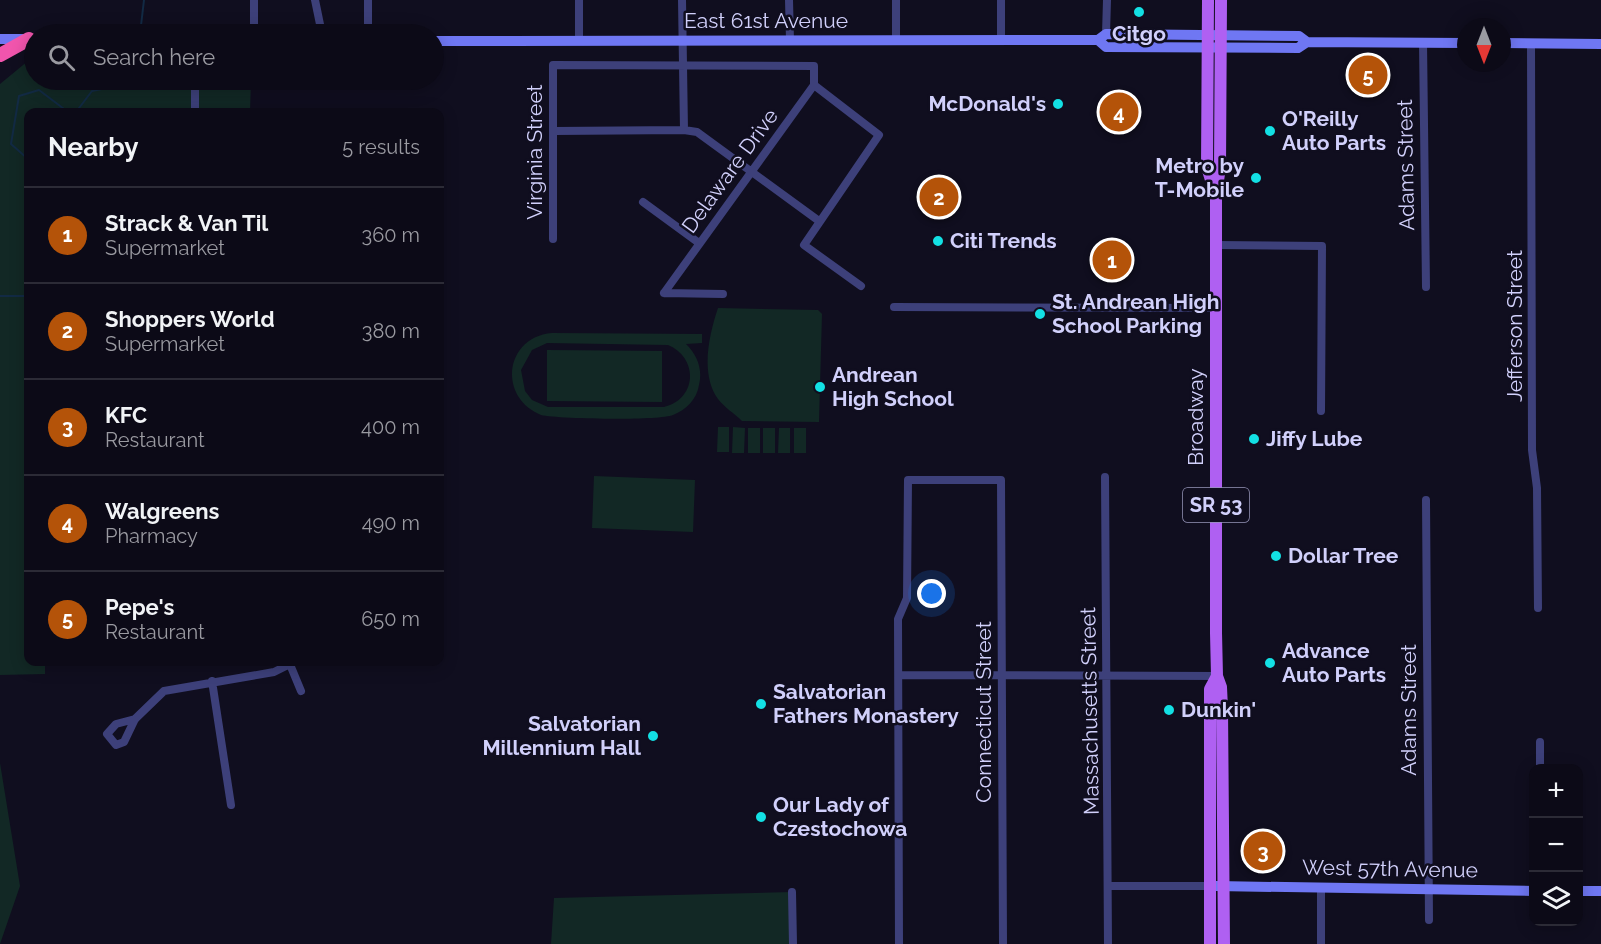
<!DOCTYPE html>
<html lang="en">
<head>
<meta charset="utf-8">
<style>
	body { margin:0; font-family:Raleway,sans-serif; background:#1a1824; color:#f1f3f6 }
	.controls { position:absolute; right:18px; bottom:18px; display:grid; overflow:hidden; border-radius:12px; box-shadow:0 3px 15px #0003 }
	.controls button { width:54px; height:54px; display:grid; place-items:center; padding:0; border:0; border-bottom:2px solid #2c2b36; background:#0c0a17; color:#f1f3f6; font:30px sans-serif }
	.compass { position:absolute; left:1457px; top:18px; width:54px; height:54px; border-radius:50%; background:#0c0a17; box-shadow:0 3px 15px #0003; rotate:180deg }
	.you { position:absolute; left:932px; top:594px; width:21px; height:21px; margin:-15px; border:4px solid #fff; border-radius:50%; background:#1a73e8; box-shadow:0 0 0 9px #1a73e833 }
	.badge { display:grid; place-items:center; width:39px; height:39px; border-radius:50%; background:#b45309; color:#fff; font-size:20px; font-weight:700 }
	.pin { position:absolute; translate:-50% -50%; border:3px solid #fff; box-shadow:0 2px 6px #0006 }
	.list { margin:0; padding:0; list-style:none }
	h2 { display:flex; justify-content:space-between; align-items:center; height:78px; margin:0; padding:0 24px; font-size:26px }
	h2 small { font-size:20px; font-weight:400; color:#9a9aa1 }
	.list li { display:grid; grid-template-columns:39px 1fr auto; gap:18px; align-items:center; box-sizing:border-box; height:96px; padding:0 24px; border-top:2px solid #2c2b36 }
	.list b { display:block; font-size:22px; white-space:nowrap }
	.list p { margin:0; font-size:20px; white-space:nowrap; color:#9a9aa1 }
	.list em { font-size:20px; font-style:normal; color:#9a9aa1 }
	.icon { flex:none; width:33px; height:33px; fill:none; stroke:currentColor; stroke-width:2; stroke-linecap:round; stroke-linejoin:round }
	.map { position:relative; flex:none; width:1601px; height:944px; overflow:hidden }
	.search { position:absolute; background:#0c0a17; box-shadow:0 3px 15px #0003; left:24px; top:24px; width:420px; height:66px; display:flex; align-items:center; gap:15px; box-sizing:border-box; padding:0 21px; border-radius:33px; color:#9a9aa1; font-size:22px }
	.panel { position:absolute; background:#0c0a17; box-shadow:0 3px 15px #0003; left:24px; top:108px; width:420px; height:558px; border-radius:12px }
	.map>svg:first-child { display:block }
</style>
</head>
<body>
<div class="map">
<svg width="1601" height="944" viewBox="0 0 1601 944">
	<rect width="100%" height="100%" fill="#100e1f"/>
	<path fill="#122825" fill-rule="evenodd" d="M34,56V80H251L250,112H28V662H45V674L0,675V84Z
		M718,308L818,310L822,314L819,422L742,421C735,414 724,407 718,399C700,374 709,335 718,308Z
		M552,333L702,334V343L686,344C697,355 703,369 699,385C697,399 686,410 673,415C658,421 558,419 541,415C497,397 505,337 552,333ZM547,343L668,345C699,358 697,399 664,407H548L532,400L525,391L521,370L532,350Z
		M547,350L662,351V402L547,401Z
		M718,427H729V452H717Z
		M733,427L745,428L744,453H732Z
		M748,428H760V453H748Z
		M763,428H775V453H763Z
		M779,428H790V453H778Z
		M794,428H806V453H794Z
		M594,476L695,480L693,532L592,528Z
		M0,763L20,886L0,944Z
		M792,892L793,944H551L554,898Z"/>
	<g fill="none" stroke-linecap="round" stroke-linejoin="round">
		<path stroke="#122a44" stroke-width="2" d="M140,34L144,0
			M76,112L92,91L126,84L129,80
			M28,159L11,144L19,96L39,90L68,112
			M0,296H28"/>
		<path stroke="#3d407a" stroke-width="8" d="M315,0L322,34
			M368,0V34
			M682,0L684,130
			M789,0L790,40
			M1001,0V39
			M254,34V0
			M1106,34L1107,0
			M896,40V0
			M579,41V0
			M1423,42L1426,287
			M1531,43L1532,450L1537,488L1538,608
			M814,85L879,135L804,245L861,286
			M195,112V80
			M554,131L684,130L697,132L819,221
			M643,202L699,243
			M553,239V65L814,66V85L664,293
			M1216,245L1322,246L1321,411
			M664,293L723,294
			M894,307L1216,308
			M1105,477L1108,944
			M1426,500L1429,920
			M289,662L301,691
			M899,675L1217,676
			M212,681L231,805
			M135,719L116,724L107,734L116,745L124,742L135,719L164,691L274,672L290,664
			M1540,742V768
			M1109,886H1211
			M1321,887V944
			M792,892L793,944
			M899,944L898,619L907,598L908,480H1001L1003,944"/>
		<path stroke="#6f77f3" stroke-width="10" d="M0,39H28
			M1098,40L1106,47L1298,48L1307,42L1466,43
			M434,41L1098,40L1106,34L1299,36L1307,42
			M1502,43L1601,44
			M1216,886L1534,891
			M1578,891H1601"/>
		<path stroke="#af60f2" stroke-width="12" d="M1208,0L1207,167L1215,193
			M1221,0L1220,167L1216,194V633L1217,676L1221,687L1222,709L1224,944
			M1210,944V689L1217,676"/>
		<path stroke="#f155ad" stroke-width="14" d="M0,55L29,39"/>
	</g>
	<g fill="#13e0e4" stroke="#100e1f" stroke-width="2">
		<circle cx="1139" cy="12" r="6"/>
		<circle cx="1058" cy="104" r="6"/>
		<circle cx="1270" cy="131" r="6"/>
		<circle cx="1256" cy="178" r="6"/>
		<circle cx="938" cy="241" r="6"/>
		<circle cx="1040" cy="314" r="6"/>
		<circle cx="820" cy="387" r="6"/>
		<circle cx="1254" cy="439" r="6"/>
		<circle cx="1276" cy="556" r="6"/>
		<circle cx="1270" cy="663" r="6"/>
		<circle cx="761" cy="704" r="6"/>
		<circle cx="1169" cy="710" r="6"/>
		<circle cx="653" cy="736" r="6"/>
		<circle cx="761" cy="817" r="6"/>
	</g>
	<g text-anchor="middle" stroke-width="5" stroke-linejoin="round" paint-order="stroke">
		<rect fill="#100e1f" stroke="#9796b9" stroke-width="1.5" x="1183" y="488" width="66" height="34" rx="4.5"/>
		<g font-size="20" font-weight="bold" fill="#d1d0fb">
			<text x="1216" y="512">SR 53</text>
		</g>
		<g font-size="21" fill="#d1d0fb" stroke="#100e1f">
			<text x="766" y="28">East 61st Avenue</text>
			<text transform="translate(535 152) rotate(-90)" y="7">Virginia Street</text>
			<text transform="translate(1406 165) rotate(-91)" y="7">Adams Street</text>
			<text transform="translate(730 171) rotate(-54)" y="7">Delaware Drive</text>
			<text transform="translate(1515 326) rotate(-90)" y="7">Jefferson Street</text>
			<text transform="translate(1196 417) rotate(-90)" y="7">Broadway</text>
			<text transform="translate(1409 710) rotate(-90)" y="7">Adams Street</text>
			<text transform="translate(1090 711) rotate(-91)" y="7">Massachusetts Street</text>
			<text transform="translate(984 712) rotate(-90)" y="7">Connecticut Street</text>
			<text transform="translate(1390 869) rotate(1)" y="7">West 57th Avenue</text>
		</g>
		<g font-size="21" font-weight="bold" fill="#d1d0fb" stroke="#100e1f" text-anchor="start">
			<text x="1139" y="41" text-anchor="middle">Citgo</text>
			<text x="1046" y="111" text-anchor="end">McDonald's</text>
			<text x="1282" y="126">O'Reilly<tspan x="1282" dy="24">Auto Parts</tspan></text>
			<text x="1244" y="173" text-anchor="end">Metro by<tspan x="1244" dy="24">T-Mobile</tspan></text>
			<text x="950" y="248">Citi Trends</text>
			<text x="1052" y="309">St. Andrean High<tspan x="1052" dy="24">School Parking</tspan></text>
			<text x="832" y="382">Andrean<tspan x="832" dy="24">High School</tspan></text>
			<text x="1266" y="446">Jiffy Lube</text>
			<text x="1288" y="563">Dollar Tree</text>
			<text x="1282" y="658">Advance<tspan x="1282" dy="24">Auto Parts</tspan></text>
			<text x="773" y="699">Salvatorian<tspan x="773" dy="24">Fathers Monastery</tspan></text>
			<text x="1181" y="717">Dunkin'</text>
			<text x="641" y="731" text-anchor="end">Salvatorian<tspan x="641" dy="24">Millennium Hall</tspan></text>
			<text x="773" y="812">Our Lady of<tspan x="773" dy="24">Czestochowa</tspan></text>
		</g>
	</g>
</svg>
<div class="controls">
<button>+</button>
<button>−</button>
<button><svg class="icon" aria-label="layers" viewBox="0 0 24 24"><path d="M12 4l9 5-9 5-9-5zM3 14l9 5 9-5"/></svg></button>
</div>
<svg class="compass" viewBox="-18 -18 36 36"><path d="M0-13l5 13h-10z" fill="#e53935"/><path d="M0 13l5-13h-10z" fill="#9a9aa1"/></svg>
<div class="you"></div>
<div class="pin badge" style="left:1112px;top:260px">1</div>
<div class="pin badge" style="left:939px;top:197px">2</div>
<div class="pin badge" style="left:1263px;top:851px">3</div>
<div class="pin badge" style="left:1119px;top:112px">4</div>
<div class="pin badge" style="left:1368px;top:75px">5</div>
<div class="search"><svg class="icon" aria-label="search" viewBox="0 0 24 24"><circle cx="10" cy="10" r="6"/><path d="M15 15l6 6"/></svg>Search here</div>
<section class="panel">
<h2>Nearby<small>5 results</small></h2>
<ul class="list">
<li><span class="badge">1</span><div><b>Strack &amp; Van Til</b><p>Supermarket</p></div><em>360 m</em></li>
<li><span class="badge">2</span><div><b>Shoppers World</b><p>Supermarket</p></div><em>380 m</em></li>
<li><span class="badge">3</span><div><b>KFC</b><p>Restaurant</p></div><em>400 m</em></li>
<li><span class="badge">4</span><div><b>Walgreens</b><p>Pharmacy</p></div><em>490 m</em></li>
<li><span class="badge">5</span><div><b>Pepe's</b><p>Restaurant</p></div><em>650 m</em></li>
</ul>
</section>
</div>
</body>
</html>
